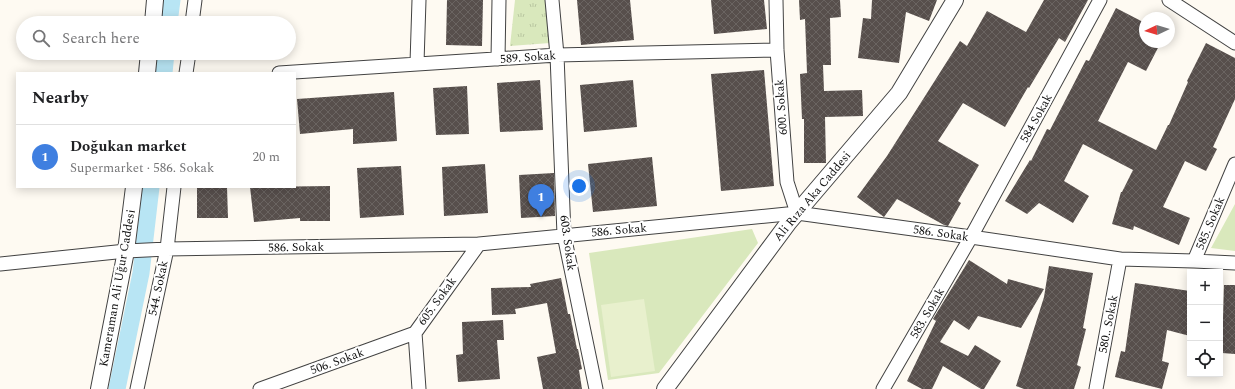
<!DOCTYPE html>
<html lang="en">
<head>
<meta charset="utf-8">
<style>
	body { margin:0; font-family:Spectral,serif; background:#f2f2f2; color:#202124 }
	.controls { position:absolute; right:12px; bottom:12px; display:grid; overflow:hidden; border-radius:0px; box-shadow:0 2px 10px #0003 }
	.controls button { width:36px; height:36px; display:grid; place-items:center; padding:0; border:0; border-bottom:1px solid #e0e0e0; background:#fff; color:#202124; font:20px sans-serif }
	.compass { position:absolute; left:1139px; top:12px; width:36px; height:36px; border-radius:50%; background:#fff; box-shadow:0 2px 10px #0003; rotate:266deg }
	.you { position:absolute; left:579px; top:186px; width:14px; height:14px; margin:-10px; border:3px solid #fff; border-radius:50%; background:#1a73e8; box-shadow:0 0 0 6px #1a73e833 }
	.badge { display:grid; place-items:center; width:26px; height:26px; border-radius:50%; background:#db2777; color:#fff; font-size:13px; font-weight:700 }
	.pin { position:absolute; translate:-50% -33px; filter:drop-shadow(0 1px 2px #0008) }
	.pin::after { content:''; position:absolute; top:21px; width:14px; height:12px; background:inherit; clip-path:polygon(0 0,100% 0,50% 100%) }
	.list { margin:0; padding:0; list-style:none }
	h2 { display:flex; justify-content:space-between; align-items:center; height:52px; margin:0; padding:0 16px; font-size:17px }
	h2 small { font-size:13px; font-weight:400; color:#757577 }
	.list li { display:grid; grid-template-columns:26px 1fr auto; gap:12px; align-items:center; box-sizing:border-box; height:64px; padding:0 16px; border-top:1px solid #e0e0e0 }
	.list b { display:block; font-size:15px; white-space:nowrap }
	.list p { margin:0; font-size:13px; white-space:nowrap; color:#757577 }
	.list em { font-size:13px; font-style:normal; color:#757577 }
	.icon { flex:none; width:22px; height:22px; fill:none; stroke:currentColor; stroke-width:2; stroke-linecap:round; stroke-linejoin:round }
	.map { position:relative; flex:none; width:1235px; height:389px; overflow:hidden }
	.search { position:absolute; background:#fff; box-shadow:0 2px 10px #0003; left:16px; top:16px; width:280px; height:44px; display:flex; align-items:center; gap:10px; box-sizing:border-box; padding:0 14px; border-radius:22px; color:#757577; font-size:15px }
	.panel { position:absolute; background:#fff; box-shadow:0 2px 10px #0003; left:16px; top:72px; width:280px; height:116px; border-radius:0px }
	.map>svg:first-child { display:block }
</style>
</head>
<body>
<div class="map">
<svg width="1235" height="389" viewBox="0 0 1235 389">
	<defs>
		<pattern id="grass-tufts" width="24" height="20" patternUnits="userSpaceOnUse"><rect width="24" height="20" fill="#d9e8bc"/><path d="M3 7l-1-3M5 7V3M7 7l1-3M15 17l-1-3M17 17v-4M19 17l1-3" fill="none" stroke="#b9c6a0"/></pattern>
		<pattern id="building-cross-hatch" width="8" height="8" patternUnits="userSpaceOnUse"><rect width="8" height="8" fill="#574f4c"/><path d="M0 0l8 8M0 8l8-8" fill="none" stroke="#6a6461"/></pattern>
	</defs>
	<rect width="100%" height="100%" fill="#fefaf2"/>
	<path fill="url(#grass-tufts)" d="M515,0H546L550,43L510,46Z"/>
	<path fill="#d9e8bc" d="M1235,204V251L1211,248Z
		M752,229L758,243L659,373L608,380L589,253Z"/>
	<path fill="#e8f0cd" d="M644,299L655,371L611,377L601,305Z"/>
	<g fill="none" stroke-linecap="round" stroke-linejoin="round">
		<path stroke="#b8e5f4" stroke-width="17" d="M169,23L172,0
			M164,73L166,53
			M117,389L141,273L151,187"/>
	</g>
	<path fill="url(#building-cross-hatch)" d="M447,0H483L482,46L446,45Z
		M577,0H630L634,40L581,45Z
		M711,0H764L767,29L714,34Z
		M799,0H840L841,17L830,18L831,65H823L824,91L862,90L863,116L825,117L826,163H804V119H802L800,74L807,73L805,19L800,20Z
		M872,0H937L929,21L906,12L899,63L858,58L863,18L871,19Z
		M1044,0H1088L1065,42L1059,38L1029,88L1028,87L1005,127L963,103L938,141L979,165L958,201L961,203L948,226L944,225L897,199L884,217L857,197L887,156L960,41L967,46L987,11L1026,32Z
		M1116,8L1145,23V42H1161L1146,71L1128,62L1098,121L1156,150L1168,125H1169L1188,82L1187,81L1206,43L1235,58V99L1213,147L1217,149L1206,171L1185,161L1163,207L1190,218L1179,245L1134,226L1133,230L1112,224L1121,192H1122L1133,170L1083,144L1064,181L1089,196L1073,223L1039,203L1027,214L1005,201L1030,160L1031,161L1047,129L1050,130L1086,60L1089,61Z
		M764,70L774,186L721,191L711,74Z
		M540,80L543,130L500,132L497,83Z
		M633,80L637,127L584,132L580,85Z
		M467,86L469,134L436,135L433,88Z
		M394,92L397,141L353,144V129L300,134L297,99Z
		M652,157L657,206L593,212L588,164Z
		M485,164L488,213L444,216L442,167Z
		M401,166L404,215L360,218L357,168Z
		M554,173L555,216L521,218L519,175Z
		M330,186V221H300V218L254,222L250,187Z
		M197,187H227L228,218H197Z
		M969,260L1007,284L1008,279L1044,289L1021,328L978,316L969,330L954,320L940,342L968,356L975,345L1001,361L984,389H981L943,366L932,389H922L907,381L936,321L933,319Z
		M1049,266L1093,273L1083,328L1086,329L1077,365L1081,367L1074,389H1024L1016,386L1044,297Z
		M561,278L568,314H570L577,349H578L582,369L579,370L582,389H543L537,357L556,353L547,303L515,309L516,314L492,315L491,288L531,287L530,284Z
		M1135,283L1190,291V336L1167,330L1162,361L1169,363L1162,389L1115,377L1121,351L1125,352Z
		M1224,285H1235V354L1222,353Z
		M503,320L504,340H497L500,379L458,382L456,355L463,354L462,322Z"/>
	<g fill="none" stroke-linecap="round" stroke-linejoin="round">
		<g stroke="#424242" stroke-width="15">
			<path id="minor" d="M552,0L557,55L564,235L596,389
				M776,0L777,50L787,182L797,213
				M1169,0L1235,43
				M192,23L195,0
				M498,59L499,0
				M417,63L419,0
				M186,73L189,53
				M279,73L557,55L777,50
				M1194,261L1235,164
				M0,264L126,251L167,249L479,244L797,213L971,237L1120,259L1194,261L1235,263
				M137,389L167,249L174,187
				M260,389L415,333
				M419,389L415,333L479,244
				M883,389L971,237L1100,0
				M1096,389L1120,259"/>
		</g>
		<g stroke="#424242" stroke-width="18">
			<path id="tertiary" d="M153,23L155,0
				M147,73L149,53
				M99,389L126,251L134,187
				M665,389L789,222L899,93L955,0"/>
		</g>
		<use href="#minor" stroke="#fff" stroke-width="13"/>
		<use href="#tertiary" stroke="#fff" stroke-width="16"/>
	</g>
	<g text-anchor="middle" stroke-width="4" stroke-linejoin="round" paint-order="stroke">
		<g font-size="12" fill="#0f0f0f" stroke="#fff">
			<text transform="translate(528 57) rotate(-4)" y="4">589. Sokak</text>
			<text transform="translate(781 107) rotate(-94)" y="4">600. Sokak</text>
			<text transform="translate(1036 118) rotate(-61)" y="4">584 Sokak</text>
			<text transform="translate(812 196) rotate(-50)" y="4">Ali Rıza Aka Caddesi</text>
			<text transform="translate(1210 223) rotate(-67)" y="4">585. Sokak</text>
			<text transform="translate(619 230) rotate(-5)" y="4">586. Sokak</text>
			<text transform="translate(941 233) rotate(8)" y="4">586. Sokak</text>
			<text transform="translate(568 243) rotate(82)" y="4">603. Sokak</text>
			<text transform="translate(296 247) rotate(-1)" y="4">586. Sokak</text>
			<text transform="translate(117 288) rotate(-80)" y="4">Kameraman Ali Uğur Caddesi</text>
			<text transform="translate(158 288) rotate(-78)" y="4">544. Sokak</text>
			<text transform="translate(437 301) rotate(-54)" y="4">605. Sokak</text>
			<text transform="translate(927 313) rotate(-60)" y="4">583. Sokak</text>
			<text transform="translate(1108 324) rotate(-79)" y="4">580.. Sokak</text>
			<text transform="translate(337 361) rotate(-20)" y="4">506. Sokak</text>
		</g>
	</g>
</svg>
<div class="controls">
<button>+</button>
<button>−</button>
<button><svg class="icon" aria-label="locate" viewBox="0 0 24 24"><circle cx="12" cy="12" r="6"/><path d="M12 2v4M12 18v4M2 12h4M18 12h4"/></svg></button>
</div>
<svg class="compass" viewBox="-18 -18 36 36"><path d="M0-13l5 13h-10z" fill="#e53935"/><path d="M0 13l5-13h-10z" fill="#757577"/></svg>
<div class="you"></div>
<div class="pin badge" style="left:541px;top:217px;background:#3f7fe0">1</div>
<div class="search"><svg class="icon" aria-label="search" viewBox="0 0 24 24"><circle cx="10" cy="10" r="6"/><path d="M15 15l6 6"/></svg>Search here</div>
<section class="panel">
<h2>Nearby<small></small></h2>
<ul class="list">
<li><span class="badge" style="background:#3f7fe0">1</span><div><b>Doğukan market</b><p>Supermarket · 586. Sokak</p></div><em>20 m</em></li>
</ul>
</section>
</div>
</body>
</html>
